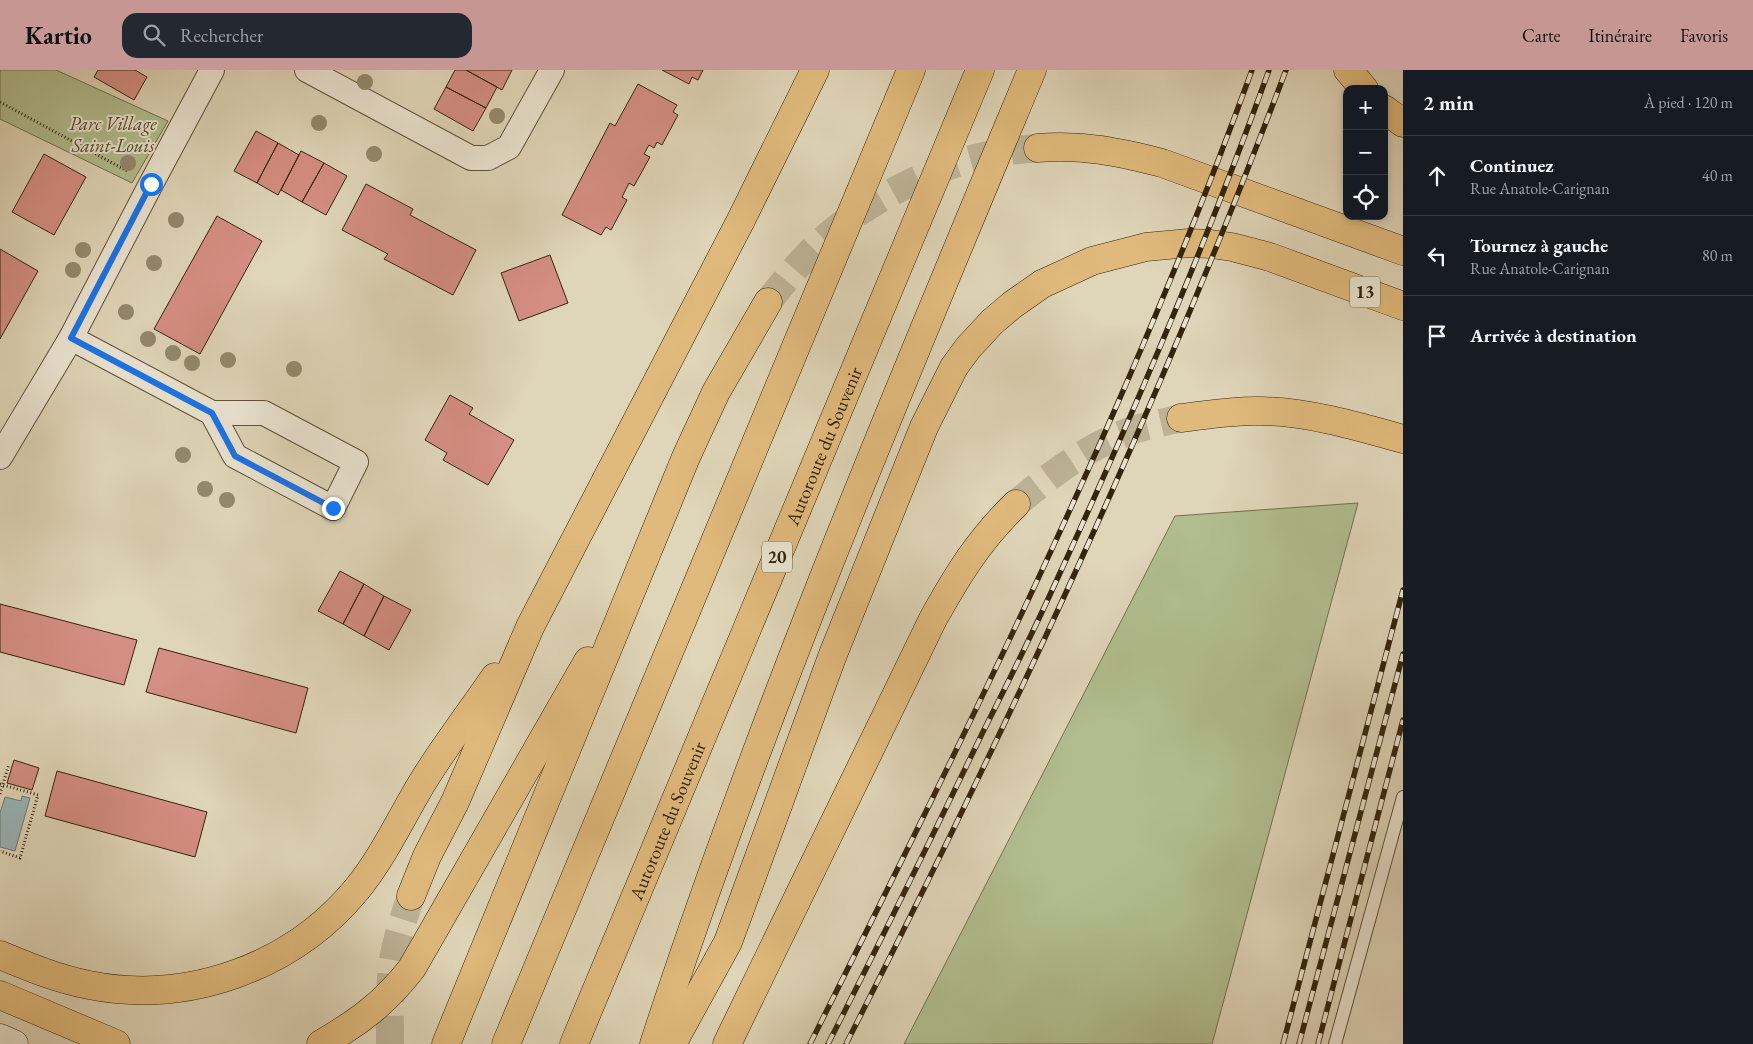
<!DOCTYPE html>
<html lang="fr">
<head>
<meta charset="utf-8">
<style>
	body { margin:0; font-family:"EB Garamond",serif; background:#242831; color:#f1f3f6 }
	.controls { position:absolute; right:15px; top:15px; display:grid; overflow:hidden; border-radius:10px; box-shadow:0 2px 8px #0003 }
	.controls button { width:45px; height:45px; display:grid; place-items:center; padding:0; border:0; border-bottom:1px solid #363941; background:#171b24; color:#f1f3f6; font:25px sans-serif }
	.stop { position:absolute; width:15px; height:15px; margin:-11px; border:4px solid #1a73e8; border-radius:50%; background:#fff }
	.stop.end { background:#1a73e8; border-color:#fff; box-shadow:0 1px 5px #0008 }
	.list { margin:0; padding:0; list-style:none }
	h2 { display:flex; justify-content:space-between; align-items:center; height:65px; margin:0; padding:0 20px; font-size:21px }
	h2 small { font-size:16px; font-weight:400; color:#9ea1a6 }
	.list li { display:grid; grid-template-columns:32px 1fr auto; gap:15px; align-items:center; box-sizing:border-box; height:80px; padding:0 20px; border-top:1px solid #363941 }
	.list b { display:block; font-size:19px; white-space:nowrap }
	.list p { margin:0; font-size:16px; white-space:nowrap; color:#9ea1a6 }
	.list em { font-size:16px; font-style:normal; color:#9ea1a6 }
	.icon { flex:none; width:28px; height:28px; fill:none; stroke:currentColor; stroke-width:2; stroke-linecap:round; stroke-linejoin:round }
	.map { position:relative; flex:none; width:1403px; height:974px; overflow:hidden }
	header { display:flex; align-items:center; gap:30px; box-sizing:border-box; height:70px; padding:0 25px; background:#c59692; color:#111 }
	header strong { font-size:24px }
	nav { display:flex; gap:28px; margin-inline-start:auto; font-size:18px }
	.search { width:350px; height:45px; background:#242831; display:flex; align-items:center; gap:12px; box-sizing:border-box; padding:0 18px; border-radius:15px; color:#9ea1a6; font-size:19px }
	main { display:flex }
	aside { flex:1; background:#171b24 }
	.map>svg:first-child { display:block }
</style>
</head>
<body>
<header>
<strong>Kartio</strong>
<div class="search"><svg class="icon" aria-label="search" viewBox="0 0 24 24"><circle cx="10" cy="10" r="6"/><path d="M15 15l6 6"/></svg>Rechercher</div>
<nav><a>Carte</a><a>Itinéraire</a><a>Favoris</a></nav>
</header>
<main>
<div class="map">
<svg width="1403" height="974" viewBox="0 0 1403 974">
	<rect width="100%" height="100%" fill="#dfd5b8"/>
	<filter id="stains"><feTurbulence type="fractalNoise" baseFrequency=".004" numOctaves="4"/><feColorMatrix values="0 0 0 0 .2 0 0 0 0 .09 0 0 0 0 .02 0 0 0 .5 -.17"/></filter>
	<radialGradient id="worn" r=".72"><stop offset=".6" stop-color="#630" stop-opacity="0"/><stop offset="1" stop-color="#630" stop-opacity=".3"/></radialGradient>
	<path fill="#b1bd8f" stroke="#73704e" d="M0,0H56L168,51L132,113L0,49Z
		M1358,433L1212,974H904L1175,446Z"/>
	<path fill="#99b5ba" stroke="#717b74" d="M22,726L30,728L15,781L0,777V743L5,727L21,731Z"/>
	<path fill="#d48e82" stroke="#35240c" d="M98,0H135L147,7L134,30L94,7Z
		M455,0H466L497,17L486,38L446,17Z
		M466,0H512L502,20Z
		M662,0H703L698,10L692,7L689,14Z
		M638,14L677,35L673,42L678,45L662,75L657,72L654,78L649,75L644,84L650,87L634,116L629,113L622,127L627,130L611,160L606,157L601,165L562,145L610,53L615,56Z
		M446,17L486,38L473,61L434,39Z
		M256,61L278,73L257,113L234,101Z
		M278,73L299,85L278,125L257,113Z
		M301,81L324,93L302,132L281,120Z
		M44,84L86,107L54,165L12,142Z
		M324,93L347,106L326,145L302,132Z
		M366,114L413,139L410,145L476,180L453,225L384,189L388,184L342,160Z
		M217,146L262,171L200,284L154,259Z
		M0,179L38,201L0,269Z
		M550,185L568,233L519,251L501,203Z
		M450,325L473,338L469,344L514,370L488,415L443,390L447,383L425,370Z
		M340,501L364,514L343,554L318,541Z
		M364,514L384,526L364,566L343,554Z
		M384,526L411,540L389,580L364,566Z
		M0,534L137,570L124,615L0,582Z
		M159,578L308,618L296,663L146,622Z
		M14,690L39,698L32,720L7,713Z
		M57,701L207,742L195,787L45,746Z"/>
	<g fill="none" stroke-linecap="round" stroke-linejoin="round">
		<path stroke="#bdb296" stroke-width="28" stroke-dasharray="28 14" stroke-linecap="butt" d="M768,232C787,208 806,184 830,164C865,134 926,101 971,89C993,83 1016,80 1038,78
			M1016,434C1051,404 1091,374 1136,359C1151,355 1166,352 1181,348
			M390,974C390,948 389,923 392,897C395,873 403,850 411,826"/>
		<g stroke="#605037" stroke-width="14">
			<path id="lane" d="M1335,974L1403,727"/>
		</g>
		<g stroke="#605037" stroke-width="26">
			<path id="street" d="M307,0L471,88H488L509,77L552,0
				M71,268L212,343L235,386L333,438L356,392L264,343H212
				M0,387L71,268L151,114L212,0"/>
		</g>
		<g stroke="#35240c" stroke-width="29">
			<path id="secondary" d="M0,968L14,974"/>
		</g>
		<g stroke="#35240c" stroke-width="29">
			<g id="highway">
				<path d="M1348,0L1364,19"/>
				<path d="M1384,39L1403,53"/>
				<path d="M1038,78C1082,74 1119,82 1162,93L1403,181"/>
				<path d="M1181,348C1207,345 1234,340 1261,341C1309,342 1357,356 1403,369"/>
				<path d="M411,826L427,786L455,732L530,557L741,150L815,0"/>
				<path d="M0,885C29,897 58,909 89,915C188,935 293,897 357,819C383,787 401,748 422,713C444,677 471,642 495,607"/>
				<path d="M0,925L116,974"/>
				<path d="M321,974C359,952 385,933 412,898L588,591"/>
				<path d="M446,974L686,387L716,322L768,232"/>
				<path d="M506,974L911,0"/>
				<path id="s1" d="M574,974L980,0"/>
				<path d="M654,974C762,643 898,321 1032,0"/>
				<path d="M672,974L728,872L832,587L924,357L954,297L968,278L992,252L1012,235L1042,214L1092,191L1146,177L1189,173L1211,174L1232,177L1270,187L1403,236"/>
				<path d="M727,974L933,549C958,504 979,470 1016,434"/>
			</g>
		</g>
		<path stroke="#35240c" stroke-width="3" stroke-dasharray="1 2.5" stroke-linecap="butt" d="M0,32L129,102
			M0,714L38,725L20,788L0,781
			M0,724L9,694"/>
		<use href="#lane" stroke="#eae4d1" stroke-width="12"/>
		<use href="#street" stroke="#eae4d1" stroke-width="24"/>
		<use href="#secondary" stroke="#eae4d1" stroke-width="28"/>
		<use href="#highway" stroke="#e0ba7c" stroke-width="28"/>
		<g stroke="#35240c" stroke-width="5.5">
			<path id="rail" d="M810,974C970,655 1130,336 1252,0
				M828,974C880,872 931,769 981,666C1006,616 1031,567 1054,516C1132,347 1206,175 1269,0
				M846,974C1008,656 1160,334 1286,0
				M1283,974L1403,520
				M1299,974L1403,584
				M1318,974L1403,650"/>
		</g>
		<use href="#rail" stroke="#eae4d1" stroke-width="4" stroke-dasharray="11" stroke-linecap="butt"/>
	</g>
	<g fill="#93896c">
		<circle cx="365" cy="12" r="8"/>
		<circle cx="497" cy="46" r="8"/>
		<circle cx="319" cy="53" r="8"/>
		<circle cx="374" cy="84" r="8"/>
		<circle cx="128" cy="93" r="8"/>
		<circle cx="176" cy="150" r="8"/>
		<circle cx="83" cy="180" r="8"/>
		<circle cx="154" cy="193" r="8"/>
		<circle cx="73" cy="200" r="8"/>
		<circle cx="126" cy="242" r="8"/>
		<circle cx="148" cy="269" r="8"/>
		<circle cx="173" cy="283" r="8"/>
		<circle cx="228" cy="290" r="8"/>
		<circle cx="192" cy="293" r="8"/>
		<circle cx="294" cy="299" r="8"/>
		<circle cx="183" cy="385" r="8"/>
		<circle cx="205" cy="419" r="8"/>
		<circle cx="227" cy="430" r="8"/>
	</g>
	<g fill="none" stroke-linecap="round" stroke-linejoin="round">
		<path stroke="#1a73e8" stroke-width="6" d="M151,114L71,268L212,343L235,386L333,438"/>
	</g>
	<g text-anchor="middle" stroke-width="4" stroke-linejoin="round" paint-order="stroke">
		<g fill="#eae4d1" stroke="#6b5e47" stroke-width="1">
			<rect x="1350" y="206.5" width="30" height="31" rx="4"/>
			<rect x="762" y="471.5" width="30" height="31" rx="4"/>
		</g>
		<g font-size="18" font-weight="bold" fill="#35240c">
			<text x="1365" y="228">13</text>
			<text x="777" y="493">20</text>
		</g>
		<g font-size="19" font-style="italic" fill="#544a2d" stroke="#eae4d1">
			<text x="113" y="60">Parc Village<tspan x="113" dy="22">Saint-Louis</tspan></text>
		</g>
		<g font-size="19" fill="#35240c" stroke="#eae4d1">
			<text dy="7" stroke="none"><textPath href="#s1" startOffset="648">Autoroute du Souvenir</textPath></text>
			<text dy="7" stroke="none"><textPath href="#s1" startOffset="242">Autoroute du Souvenir</textPath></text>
		</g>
	</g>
	<rect width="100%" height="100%" filter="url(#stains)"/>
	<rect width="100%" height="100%" fill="url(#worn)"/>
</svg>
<div class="controls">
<button>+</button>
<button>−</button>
<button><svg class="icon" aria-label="locate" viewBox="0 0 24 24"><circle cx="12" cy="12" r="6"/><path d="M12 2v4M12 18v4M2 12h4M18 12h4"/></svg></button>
</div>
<div class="stop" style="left:151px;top:114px"></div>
<div class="stop end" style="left:333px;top:438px"></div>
</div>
<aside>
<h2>2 min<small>À pied · 120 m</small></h2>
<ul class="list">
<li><svg class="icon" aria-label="ahead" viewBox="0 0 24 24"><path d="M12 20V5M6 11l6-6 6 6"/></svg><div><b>Continuez</b><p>Rue Anatole-Carignan</p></div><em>40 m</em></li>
<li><svg class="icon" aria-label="left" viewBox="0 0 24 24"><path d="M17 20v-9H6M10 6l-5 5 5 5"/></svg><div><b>Tournez à gauche</b><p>Rue Anatole-Carignan</p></div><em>80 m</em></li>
<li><svg class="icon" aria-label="arrive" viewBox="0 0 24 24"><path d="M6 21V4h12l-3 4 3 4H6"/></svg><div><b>Arrivée à destination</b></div></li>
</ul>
</aside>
</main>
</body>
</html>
